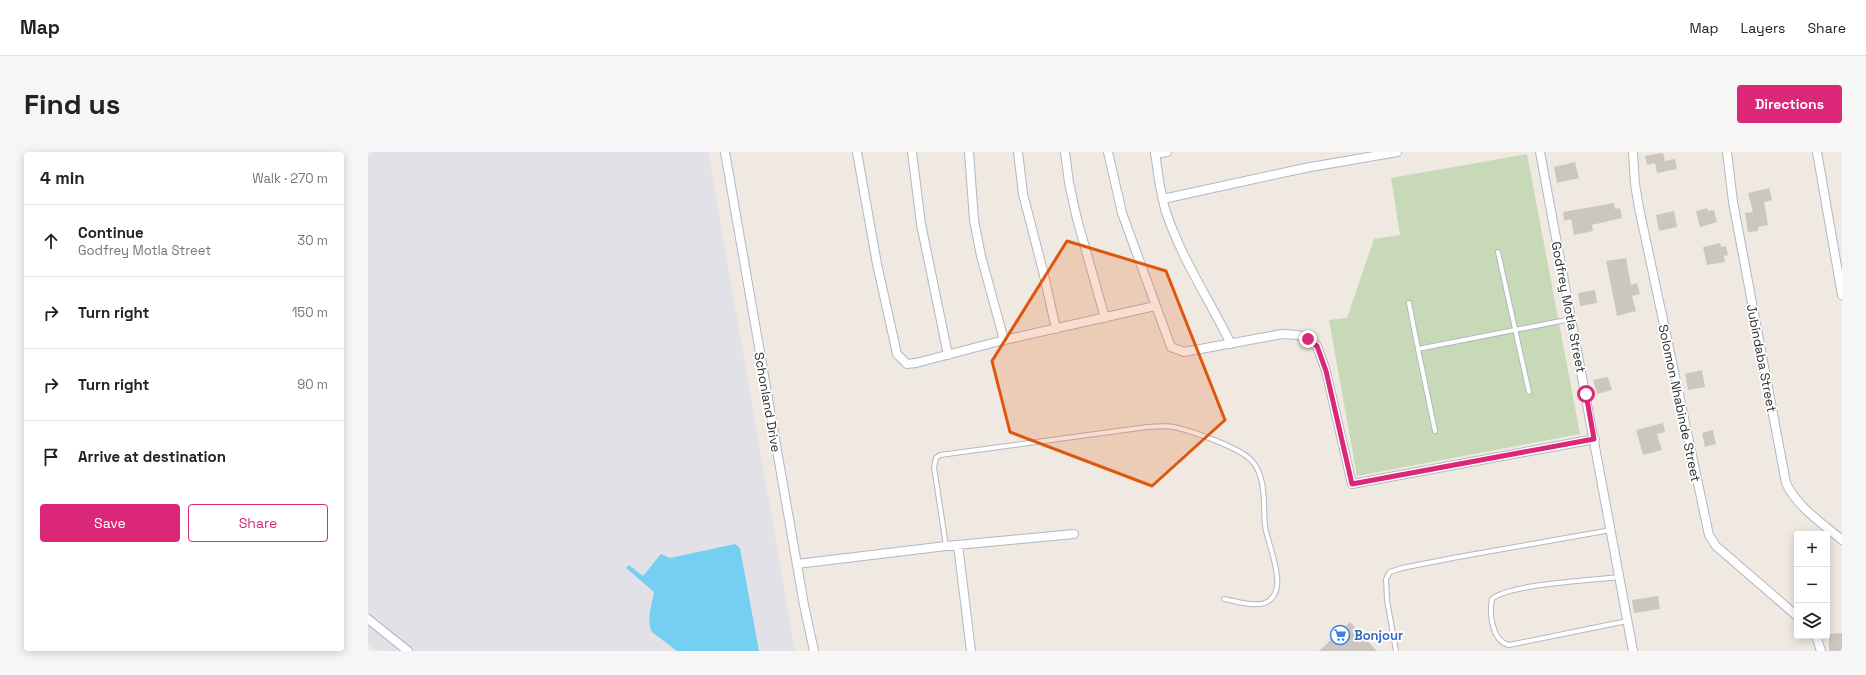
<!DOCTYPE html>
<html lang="en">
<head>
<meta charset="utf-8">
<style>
	body { margin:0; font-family:"Space Grotesk",sans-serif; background:#f6f6f6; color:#222 }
	.controls { position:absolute; right:12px; bottom:12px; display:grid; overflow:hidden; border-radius:4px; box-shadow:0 2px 10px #0003 }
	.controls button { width:36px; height:36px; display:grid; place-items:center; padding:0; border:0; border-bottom:1px solid #e0e0e0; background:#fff; color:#222; font:20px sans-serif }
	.stop { position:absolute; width:12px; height:12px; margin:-9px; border:3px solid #db2777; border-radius:50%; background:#fff }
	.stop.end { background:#db2777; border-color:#fff; box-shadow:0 1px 4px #0008 }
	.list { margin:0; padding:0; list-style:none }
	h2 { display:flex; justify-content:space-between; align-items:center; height:52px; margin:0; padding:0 16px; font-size:17px }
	h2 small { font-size:13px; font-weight:400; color:#767676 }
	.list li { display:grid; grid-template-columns:26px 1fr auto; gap:12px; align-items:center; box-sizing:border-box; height:72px; padding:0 16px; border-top:1px solid #e0e0e0 }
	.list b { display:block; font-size:15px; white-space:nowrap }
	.list p { margin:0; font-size:13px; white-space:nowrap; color:#767676 }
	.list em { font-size:13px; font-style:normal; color:#767676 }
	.actions { display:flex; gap:8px; padding:12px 16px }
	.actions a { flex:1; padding:9px 0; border:1px solid #db2777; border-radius:4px; text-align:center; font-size:14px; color:#db2777 }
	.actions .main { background:#db2777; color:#fff }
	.icon { flex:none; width:22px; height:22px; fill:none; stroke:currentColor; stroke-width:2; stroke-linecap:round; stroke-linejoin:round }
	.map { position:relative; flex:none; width:1474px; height:499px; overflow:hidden; border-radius:4px }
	header { display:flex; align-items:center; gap:24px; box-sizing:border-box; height:56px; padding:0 20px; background:#fff; border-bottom:1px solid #e0e0e0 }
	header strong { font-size:19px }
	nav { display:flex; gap:22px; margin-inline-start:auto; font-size:14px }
	.intro { display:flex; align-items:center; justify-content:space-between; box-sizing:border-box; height:96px; padding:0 24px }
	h1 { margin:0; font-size:28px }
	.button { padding:10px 18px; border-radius:4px; background:#db2777; color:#fff; font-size:14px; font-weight:700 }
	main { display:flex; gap:24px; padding:0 24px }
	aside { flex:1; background:#fff; border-radius:4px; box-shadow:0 2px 10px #0003 }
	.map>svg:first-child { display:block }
</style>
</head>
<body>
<header>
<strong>Map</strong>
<nav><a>Map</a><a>Layers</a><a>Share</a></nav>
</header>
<div class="intro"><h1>Find us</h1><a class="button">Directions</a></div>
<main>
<aside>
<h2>4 min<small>Walk · 270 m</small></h2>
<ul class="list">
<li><svg class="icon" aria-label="ahead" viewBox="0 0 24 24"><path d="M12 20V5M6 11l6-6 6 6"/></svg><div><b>Continue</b><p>Godfrey Motla Street</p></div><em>30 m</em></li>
<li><svg class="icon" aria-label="right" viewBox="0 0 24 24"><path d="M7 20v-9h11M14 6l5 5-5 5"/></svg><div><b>Turn right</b></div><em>150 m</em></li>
<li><svg class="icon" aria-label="right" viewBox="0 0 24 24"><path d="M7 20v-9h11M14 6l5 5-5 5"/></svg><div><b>Turn right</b></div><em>90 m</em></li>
<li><svg class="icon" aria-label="arrive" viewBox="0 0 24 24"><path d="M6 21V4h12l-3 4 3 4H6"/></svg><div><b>Arrive at destination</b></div></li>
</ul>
<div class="actions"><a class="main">Save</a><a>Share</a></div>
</aside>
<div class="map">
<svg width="1474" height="499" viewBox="0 0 1474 499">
	<rect width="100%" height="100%" fill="#efe9e1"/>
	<path fill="#e3e1e8" d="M0,0H340L427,499H10L0,491Z"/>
	<path fill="#c8d9b8" d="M1159,2L1212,282L989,324L961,168L979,166L1006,87L1032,83L1023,26Z"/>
	<path fill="#75cff0" d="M367,392L372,396L391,499H309L284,480C278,469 284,452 286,440L258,416L261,413L275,424L293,402L302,406Z"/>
	<path fill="#cbc7bf" d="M1295,1L1297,9L1307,7L1309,17L1289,21L1287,11L1279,13L1277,4Z
		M1207,10L1211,26L1189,31L1186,15Z
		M1401,36L1404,48L1396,50L1400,73L1390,75V79L1380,80L1377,61L1385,60L1380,41Z
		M1246,51L1247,57L1252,56L1254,66L1224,73L1225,79L1206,83L1203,67L1196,69L1195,60Z
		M1339,56L1340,59L1346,58L1349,70L1332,75L1328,59Z
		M1306,59L1309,75L1291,79L1288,63Z
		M1352,91L1353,95L1358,94L1360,103L1356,104L1357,110L1339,113L1335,95Z
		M1258,106L1263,133L1269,131L1272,142L1264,144L1268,159L1249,164L1238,109Z
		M1227,138L1229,151L1212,154L1210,141Z
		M1334,218L1337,235L1320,238L1317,222Z
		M1240,225L1244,238L1229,242L1225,228Z
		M1295,271L1297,280L1289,282L1294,298L1275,303L1268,278Z
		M1345,278L1348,292L1337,295L1334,281Z
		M1290,444L1292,457L1266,461L1264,448Z
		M982,470L1009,499H951Z
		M1474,481V499H1461V482Z"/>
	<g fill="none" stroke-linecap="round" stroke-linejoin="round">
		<g stroke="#b4b7c1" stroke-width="6">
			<path id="service" d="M1130,100L1161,240
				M1041,151L1050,197L1203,167
				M1050,197L1067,279
				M578,394L566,315L568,306L572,303L779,275C788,275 798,273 806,275C824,279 873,296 884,309C899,326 895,354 897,374C900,391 908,408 909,425C910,433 909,441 903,447C893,458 868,449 856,447
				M1252,425C1226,428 1141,432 1124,447C1121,462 1124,489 1141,493L1259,469
				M1028,499L1019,448L1018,427L1022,420L1034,416L1090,405L1243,378"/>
		</g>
		<g stroke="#b4b7c1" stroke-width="10">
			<path id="minor" d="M357,0L436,453L446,499
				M489,0L509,112L529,202L539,212L548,211L636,188L787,154
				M544,0L553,72L580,203
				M601,0L606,68L613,104L636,188
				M650,0L655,42L675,119L688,177
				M697,0L701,31L709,67L737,166
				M740,0L754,61L803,195L816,200L914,182L930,183L940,187L949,194L958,219L984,332L1227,287
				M787,0C790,21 792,43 799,63C815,109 842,149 863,192
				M1172,0L1265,499
				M1265,0L1267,32L1271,56L1341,383L1348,394L1429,464
				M1359,0L1365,50L1418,331C1429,355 1454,371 1474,388
				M1449,0L1474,143
				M787,2L799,0
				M795,47L937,16L1029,0
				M590,393L603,499
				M429,412L578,394L706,382
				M0,467L40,499
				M1448,484L1453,499"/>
		</g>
		<use href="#service" stroke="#fff" stroke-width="4"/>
		<use href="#minor" stroke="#fff" stroke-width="8"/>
	</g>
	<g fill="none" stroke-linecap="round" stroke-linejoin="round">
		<path stroke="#db2777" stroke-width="5" d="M940,187L949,194L958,219L984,332L1226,287L1218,242"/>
	</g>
	<path fill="#df570e" fill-opacity="0.2" stroke="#df570e" stroke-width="3" stroke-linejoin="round" d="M699,89L798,119L857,268L784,334L642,280L624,209Z"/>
	<defs>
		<g id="supermarket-ring" transform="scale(1)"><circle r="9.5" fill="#fff" stroke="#3f7fe0" stroke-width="1.5"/><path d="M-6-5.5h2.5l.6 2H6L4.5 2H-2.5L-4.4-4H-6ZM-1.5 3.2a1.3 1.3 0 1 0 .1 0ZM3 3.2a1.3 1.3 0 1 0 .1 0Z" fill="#3f7fe0"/></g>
	</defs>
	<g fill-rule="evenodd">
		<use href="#supermarket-ring" x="972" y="483"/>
	</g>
	<g text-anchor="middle" stroke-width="3.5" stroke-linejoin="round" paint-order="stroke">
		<g font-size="13" fill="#2e2e2e" stroke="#fff">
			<text transform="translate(1201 155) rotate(79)" y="5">Godfrey Motla Street</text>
			<text transform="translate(1394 206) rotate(79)" y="5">Jubindaba Street</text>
			<text transform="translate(400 250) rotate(80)" y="5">Schonland Drive</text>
			<text transform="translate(1312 251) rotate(78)" y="5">Solomon Nhabinde Street</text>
		</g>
		<g font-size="13" font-weight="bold" fill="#366cbe" stroke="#fff" text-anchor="start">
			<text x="986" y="488">Bonjour</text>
		</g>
	</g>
</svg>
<div class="controls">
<button>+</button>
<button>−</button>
<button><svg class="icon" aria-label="layers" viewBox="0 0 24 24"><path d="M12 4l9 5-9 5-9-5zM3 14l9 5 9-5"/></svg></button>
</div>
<div class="stop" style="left:1218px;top:242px"></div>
<div class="stop end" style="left:940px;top:187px"></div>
</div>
</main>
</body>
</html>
